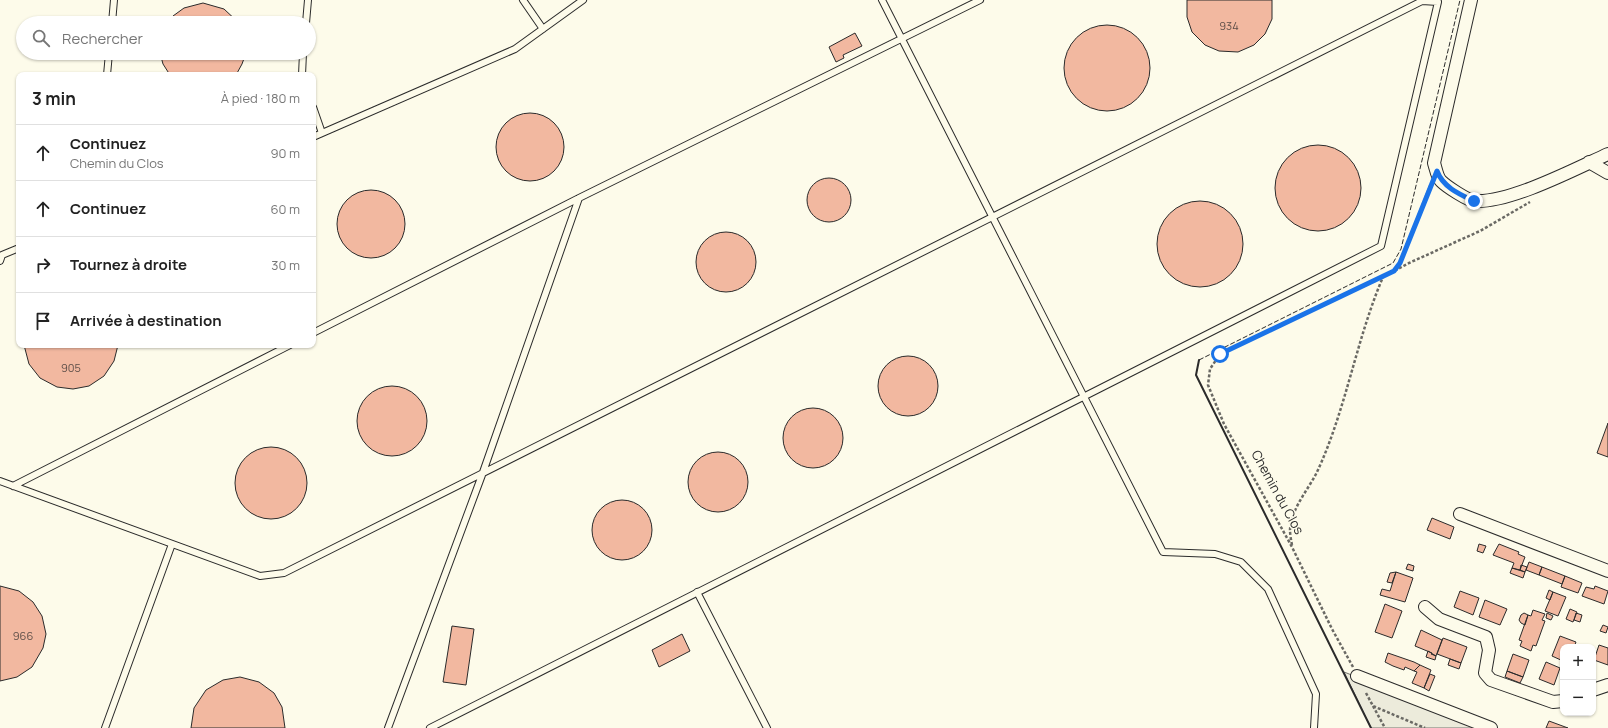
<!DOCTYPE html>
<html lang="fr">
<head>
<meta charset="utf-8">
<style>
	body { margin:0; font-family:Manrope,sans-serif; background:#f6f6f6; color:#222 }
	.controls { position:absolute; right:12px; bottom:12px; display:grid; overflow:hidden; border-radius:8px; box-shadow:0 1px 3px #0004 }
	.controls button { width:36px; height:36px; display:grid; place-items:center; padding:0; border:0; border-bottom:1px solid #e0e0e0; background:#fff; color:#222; font:20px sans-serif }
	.stop { position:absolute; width:12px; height:12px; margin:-9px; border:3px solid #1a73e8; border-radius:50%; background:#fff }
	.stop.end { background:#1a73e8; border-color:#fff; box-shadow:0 1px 4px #0008 }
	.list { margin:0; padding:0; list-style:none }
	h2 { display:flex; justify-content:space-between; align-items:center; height:52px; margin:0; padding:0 16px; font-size:17px }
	h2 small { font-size:13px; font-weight:400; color:#767676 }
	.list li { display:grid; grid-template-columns:26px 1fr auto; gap:12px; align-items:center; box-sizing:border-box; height:56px; padding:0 16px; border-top:1px solid #e0e0e0 }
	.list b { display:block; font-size:15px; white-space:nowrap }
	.list p { margin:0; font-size:13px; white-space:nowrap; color:#767676 }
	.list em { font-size:13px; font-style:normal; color:#767676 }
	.icon { flex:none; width:22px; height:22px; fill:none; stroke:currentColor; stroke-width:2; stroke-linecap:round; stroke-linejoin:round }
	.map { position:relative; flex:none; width:1608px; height:728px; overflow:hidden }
	.search { position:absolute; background:#fff; box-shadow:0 1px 3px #0004; left:16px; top:16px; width:300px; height:44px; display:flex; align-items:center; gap:10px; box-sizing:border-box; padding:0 14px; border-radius:22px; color:#767676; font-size:15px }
	.panel { position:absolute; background:#fff; box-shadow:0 1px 3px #0004; left:16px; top:72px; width:300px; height:276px; border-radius:8px }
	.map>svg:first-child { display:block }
</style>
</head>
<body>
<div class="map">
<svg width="1608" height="728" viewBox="0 0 1608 728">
	<rect width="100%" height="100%" fill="#fdfbea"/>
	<path fill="#ecebdb" stroke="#74746e" d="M1344,672L1487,728H1371Z"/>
	<path fill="#f2b8a0" stroke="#2b2b2b" d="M1187,0H1272V19L1265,34L1254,45L1238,52L1219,51L1205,45L1192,32L1187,17Z
		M203,3L224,9L239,23H167L173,16L184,8Z
		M1064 68a43 43 0 1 1 86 0a43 43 0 1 1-86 0Z
		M855,33L862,46L843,55L844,58L836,62L829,47Z
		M160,53H246L242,64L236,75H170L163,64Z
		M496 147a34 34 0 1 1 68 0a34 34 0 1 1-68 0Z
		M1275 188a43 43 0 1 1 86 0a43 43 0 1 1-86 0Z
		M807 200a22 22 0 1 1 44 0a22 22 0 1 1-44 0Z
		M337 224a34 34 0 1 1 68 0a34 34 0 1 1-68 0Z
		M1157 244a43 43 0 1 1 86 0a43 43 0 1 1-86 0Z
		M696 262a30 30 0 1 1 60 0a30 30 0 1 1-60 0Z
		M24,345H118L114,361L104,376L89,386L73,389L57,387L40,378L29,364Z
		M878 386a30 30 0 1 1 60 0a30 30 0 1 1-60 0Z
		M357 421a35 35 0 1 1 70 0a35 35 0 1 1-70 0Z
		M783 438a30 30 0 1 1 60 0a30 30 0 1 1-60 0Z
		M1608,423V457L1597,453Z
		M235 483a36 36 0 1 1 72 0a36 36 0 1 1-72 0Z
		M688 482a30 30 0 1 1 60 0a30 30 0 1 1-60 0Z
		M592 530a30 30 0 1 1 60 0a30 30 0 1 1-60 0Z
		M1432,518L1454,527L1450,539L1427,530Z
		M1479,544L1486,546L1483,553L1477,551Z
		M1499,544L1519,552L1518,554L1525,557L1520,570L1512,568L1514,563L1493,555Z
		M1529,562L1542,567L1539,575L1526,570Z
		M1408,564L1414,566L1413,571L1406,569Z
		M1521,565L1527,567L1525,572L1520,570Z
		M1542,567L1565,576L1562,584L1539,575Z
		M1512,568L1525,572L1523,578L1510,573Z
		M1396,572L1392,583L1387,582L1390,573Z
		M1396,572L1413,578L1405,602L1380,595L1382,589L1390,591Z
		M1565,576L1582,583L1578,593L1561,587Z
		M0,586L19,591L33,602L42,616L46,634L43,648L32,667L17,677L0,681Z
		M1595,586L1608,591L1604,604L1582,596L1586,587L1594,589Z
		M1549,590L1553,592L1550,600L1546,598Z
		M1460,591L1479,598L1473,615L1454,607Z
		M1553,592L1566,597L1558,616L1545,611Z
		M1485,600L1507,609L1500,625L1479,617Z
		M1385,604L1402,611L1392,638L1375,632Z
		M1570,609L1577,612L1573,622L1566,619Z
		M1533,610L1545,614L1542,620L1545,621L1536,646L1533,645L1531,651L1520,646L1522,641L1519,640L1528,615L1531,616Z
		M1524,613L1528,615L1525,625L1521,623L1519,620L1521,615Z
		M1547,613L1553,616L1551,620L1546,618Z
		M1576,613L1582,615L1580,622L1574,620Z
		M1603,625L1608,627L1606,633L1600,631Z
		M452,626L474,629L466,685L443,682Z
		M1421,630L1442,640L1436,656L1431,654L1432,653L1415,646Z
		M682,634L690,651L659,667L652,650Z
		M1560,636L1576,642L1574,647H1563V661L1552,656Z
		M1443,638L1467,647L1461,663L1437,654Z
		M1599,645L1608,648V665L1594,660Z
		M1428,651L1436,656L1435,660L1426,657Z
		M1388,653L1414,662L1420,665L1414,671L1405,667L1404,670L1393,666L1385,662Z
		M1513,654L1529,660L1523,677L1507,671Z
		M1450,659L1461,663L1459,669L1448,665Z
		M1546,662L1560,668L1554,685L1539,679Z
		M1420,665L1431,670L1424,688L1412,683L1417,672L1414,671Z
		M1507,671L1523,677L1520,683L1505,677Z
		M1430,674L1435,676L1429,691L1424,688Z
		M240,677L259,682L274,693L282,707L285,728H191L194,708L206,690L223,680Z
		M1549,721L1568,728H1546Z"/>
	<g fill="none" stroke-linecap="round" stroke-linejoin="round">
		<g stroke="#2b2b2b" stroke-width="8">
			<path id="service" d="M523,0L543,29
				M882,0L1163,552L1215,554L1241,562L1268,589L1316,694L1314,728
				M112,23L114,0
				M306,23L308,0
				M107,75L109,53
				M302,75L303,53
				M313,107L322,133
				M313,137L515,49L583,0
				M0,261L2,255L19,248
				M313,333L579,198L980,0
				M0,481L260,576L284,573L1422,1L1438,2L1381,246L430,728
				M13,486L290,345
				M697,592L767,728
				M105,728L172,544
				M388,728L482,475L579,198"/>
		</g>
		<g stroke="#2b2b2b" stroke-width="14">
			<path id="minor" d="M1471,0L1434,163C1436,169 1437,177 1441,181C1446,186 1468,201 1475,201C1510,203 1575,169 1608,154
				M1589,162L1608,173
				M1460,514L1608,571
				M1425,607L1439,619L1486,637L1489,650L1485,673L1491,680L1553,702L1563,701
				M1357,676L1491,728
				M1593,690L1608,685"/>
		</g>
		<path stroke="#6a6964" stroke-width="2.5" stroke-dasharray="3 2" stroke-linecap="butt" d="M1395,270L1400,263L1430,186
			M1292,545C1291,540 1290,534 1290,530C1291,509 1308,490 1317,472C1346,410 1356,340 1383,277
			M1353,667L1332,629L1292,547L1224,424L1208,385L1210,369L1220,354L1383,277L1409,263L1480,231L1530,202
			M1366,693L1373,706L1425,728
			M1373,706L1385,728"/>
		<use href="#service" stroke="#fdfbea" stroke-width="6"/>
		<use href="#minor" stroke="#fdfbea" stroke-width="12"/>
		<path stroke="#2b2b2b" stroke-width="1" stroke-dasharray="5 2" stroke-linecap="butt" d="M1199,360L1393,263L1401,249L1460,0"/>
		<path stroke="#2b2b2b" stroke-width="2" d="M1199,360L1196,375L1371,728"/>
	</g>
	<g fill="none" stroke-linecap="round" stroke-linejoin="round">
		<path stroke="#1a73e8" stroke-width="5" d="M1220,354L1394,271L1400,263L1437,171C1443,187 1459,194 1474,201"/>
	</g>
	<g text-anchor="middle" stroke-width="3" stroke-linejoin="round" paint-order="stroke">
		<g font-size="11" fill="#5d4e48">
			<text x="1229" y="30">934</text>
			<text x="71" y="372">905</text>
			<text x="23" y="640">966</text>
		</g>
		<g font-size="13" fill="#2b2b2b" stroke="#fdfbea">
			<text transform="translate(1278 492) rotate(61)" y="5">Chemin du Clos</text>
		</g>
	</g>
</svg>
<div class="controls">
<button>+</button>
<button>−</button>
</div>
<div class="stop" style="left:1220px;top:354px"></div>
<div class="stop end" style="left:1474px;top:201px"></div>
<div class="search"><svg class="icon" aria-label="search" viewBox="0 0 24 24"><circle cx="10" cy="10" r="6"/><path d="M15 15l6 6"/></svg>Rechercher</div>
<section class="panel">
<h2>3 min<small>À pied · 180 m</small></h2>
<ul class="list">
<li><svg class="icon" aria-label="ahead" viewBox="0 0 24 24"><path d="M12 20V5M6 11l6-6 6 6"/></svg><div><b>Continuez</b><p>Chemin du Clos</p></div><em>90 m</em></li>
<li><svg class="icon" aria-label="ahead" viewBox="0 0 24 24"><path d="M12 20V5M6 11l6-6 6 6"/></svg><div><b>Continuez</b></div><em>60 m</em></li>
<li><svg class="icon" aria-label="right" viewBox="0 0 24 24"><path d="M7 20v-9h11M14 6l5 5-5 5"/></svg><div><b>Tournez à droite</b></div><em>30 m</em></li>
<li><svg class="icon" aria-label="arrive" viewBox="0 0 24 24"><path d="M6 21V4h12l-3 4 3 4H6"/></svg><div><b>Arrivée à destination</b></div></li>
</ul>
</section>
</div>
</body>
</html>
